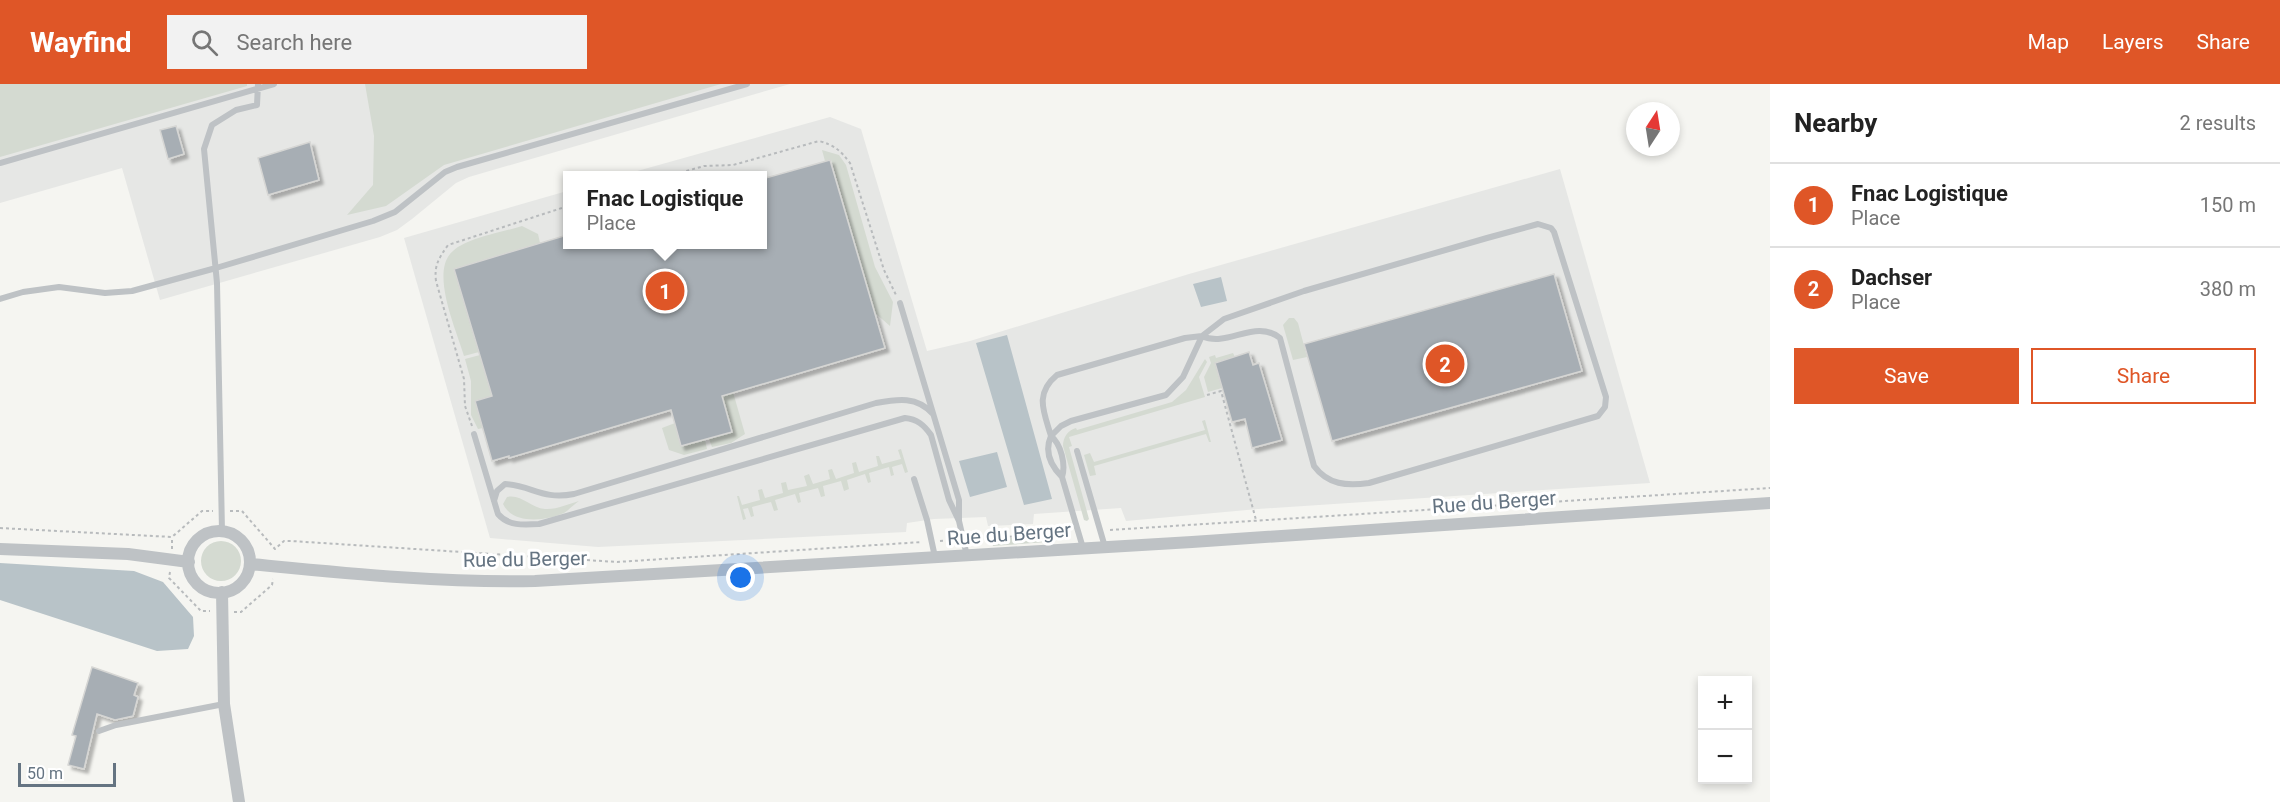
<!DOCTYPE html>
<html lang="en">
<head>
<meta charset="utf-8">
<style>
	body { margin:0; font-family:Roboto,sans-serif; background:#f2f2f2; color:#222 }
	.controls { position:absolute; right:18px; bottom:18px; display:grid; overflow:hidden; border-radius:0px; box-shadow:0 3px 9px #0003 }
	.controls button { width:54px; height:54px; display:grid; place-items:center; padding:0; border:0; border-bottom:2px solid #e0e0e0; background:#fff; color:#222; font:30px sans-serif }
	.compass { position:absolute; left:1626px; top:18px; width:54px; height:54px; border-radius:50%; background:#fff; box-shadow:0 3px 9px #0003; rotate:12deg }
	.scale { position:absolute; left:18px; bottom:15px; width:98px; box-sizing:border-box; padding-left:6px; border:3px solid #657482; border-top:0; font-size:16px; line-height:21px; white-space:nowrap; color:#657482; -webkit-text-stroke:4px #fff; paint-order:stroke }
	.you { position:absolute; left:741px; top:494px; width:21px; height:21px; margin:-15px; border:4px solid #fff; border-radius:50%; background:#1a73e8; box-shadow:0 0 0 9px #1a73e833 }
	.badge { display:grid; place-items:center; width:39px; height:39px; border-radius:50%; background:#df5627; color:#fff; font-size:20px; font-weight:700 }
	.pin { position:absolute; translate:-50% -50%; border:3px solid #fff; box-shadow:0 2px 6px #0006 }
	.popup { position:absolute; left:563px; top:87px; width:204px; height:78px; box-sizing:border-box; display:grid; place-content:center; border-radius:0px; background:#fff; filter:drop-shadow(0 2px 4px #0005); font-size:20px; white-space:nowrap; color:#767676 }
	.popup b { font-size:22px; color:#222 }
	.popup::after { content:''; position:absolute; left:50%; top:100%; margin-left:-12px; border:12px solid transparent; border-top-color:#fff }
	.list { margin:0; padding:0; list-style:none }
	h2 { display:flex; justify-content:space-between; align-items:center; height:78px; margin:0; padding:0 24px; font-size:26px }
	h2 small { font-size:20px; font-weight:400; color:#767676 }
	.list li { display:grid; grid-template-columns:39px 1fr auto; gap:18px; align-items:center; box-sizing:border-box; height:84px; padding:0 24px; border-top:2px solid #e0e0e0 }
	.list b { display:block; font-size:22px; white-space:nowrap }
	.list p { margin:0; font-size:20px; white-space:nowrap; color:#767676 }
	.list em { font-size:20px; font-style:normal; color:#767676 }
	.actions { display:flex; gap:12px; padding:18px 24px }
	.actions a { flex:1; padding:14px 0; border:2px solid #df5627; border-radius:0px; text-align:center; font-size:21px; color:#df5627 }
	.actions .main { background:#df5627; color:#fff }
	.icon { flex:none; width:33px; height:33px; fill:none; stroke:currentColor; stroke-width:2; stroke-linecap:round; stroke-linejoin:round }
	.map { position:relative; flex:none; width:1770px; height:718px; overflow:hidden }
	header { display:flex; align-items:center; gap:36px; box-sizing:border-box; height:84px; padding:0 30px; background:#df5627; color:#fff }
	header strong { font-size:28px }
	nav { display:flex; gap:33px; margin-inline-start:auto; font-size:21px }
	.search { width:420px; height:54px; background:#f2f2f2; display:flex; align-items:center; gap:15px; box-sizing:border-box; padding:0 21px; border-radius:0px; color:#767676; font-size:22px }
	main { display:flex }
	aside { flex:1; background:#fff }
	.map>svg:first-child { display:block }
</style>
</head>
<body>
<header>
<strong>Wayfind</strong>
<div class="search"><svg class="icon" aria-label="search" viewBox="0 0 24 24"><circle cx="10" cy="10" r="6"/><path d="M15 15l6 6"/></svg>Search here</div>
<nav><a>Map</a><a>Layers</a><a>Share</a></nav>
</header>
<main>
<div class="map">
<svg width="1770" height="718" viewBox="0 0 1770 718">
	<defs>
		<filter id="shadow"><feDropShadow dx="4" dy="4" stdDeviation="1.5" flood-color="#0004"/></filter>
	</defs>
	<rect width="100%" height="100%" fill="#f5f5f1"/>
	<path fill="#e6e7e5" d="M0,0H790L469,93L456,99L412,135L397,146L380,153L160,216L122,84L0,119Z
		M830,33L861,45L927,267L970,257L1189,190L1560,85L1650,399L1258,425L1126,437L1121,424L1034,430L1033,440L988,442L986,433L934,435L907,439L906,448L598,463L490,454L404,154L567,107L568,160H762V92L623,91Z"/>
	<path fill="#d4dad1" d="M0,0H247V2L0,73Z
		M365,0H721L444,81L386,122L347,131L373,101L374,52Z
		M822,66L839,71L846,81L875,183L893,218L890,242L875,229L831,76L825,77Z
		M522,142L538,150L540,159L454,185L479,268L464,272C457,247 429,187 453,167C467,154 503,148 522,142Z
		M1289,234H1294L1298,239L1307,273L1293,276L1283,241Z
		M1233,269L1235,273L1222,304L1208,308L1204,293L1211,279L1209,273L1215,271L1216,274Z
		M480,271L492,312L475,317L483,344L478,345L471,331V297L465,275Z
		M1205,275L1207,278L1199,293L1205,313L1069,353L1072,362L1069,363L1089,435L1087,437L1084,436L1063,362C1063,353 1068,346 1076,344L1077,346L1172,318L1186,306Z
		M733,308L745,350L731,359L712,363L709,355L732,348L722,312Z
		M1205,336L1211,358H1209L1206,350L1094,382L1096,391L1090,392L1084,371L1090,369L1094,378L1205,346L1202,337Z
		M675,339L681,362L705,356L707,365L684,371L669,366L662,344Z
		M901,365L908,388L905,389L902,380L892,383L894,391L891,392L889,383L869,389L871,398L868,399L865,390L847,396L849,405L844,407L841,397L823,402L825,412L821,413L818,404L799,409L801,418L798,419L795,410L775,416L778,426L774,427L771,418L752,423L754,432L751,433L748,424L743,425L746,435L743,436L737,412H739L742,421L760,416L758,406L762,405L765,414L783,409L781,399L786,398L788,406L807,402L804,392L809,390L813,400L830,395L828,386L832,385L836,395L854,389L852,379L856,378L859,388L878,382L876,372H879L882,380L901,375L898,366Z
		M507,413C522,410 530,424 545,425C556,426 568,420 579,417C574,420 569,426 564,429C546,437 513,441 503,420Z
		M1047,452V458L993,462L992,455Z
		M201 477a20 20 0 1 1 40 0a20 20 0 1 1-40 0Z"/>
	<path fill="#b8c3c8" d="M1221,193L1227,217L1201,223L1193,200Z
		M1007,251L1052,415L1024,421L976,259Z
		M997,368L1007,403L970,413L959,377Z
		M0,479L134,487L163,498L193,533L194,552L188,565L157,567L0,516Z"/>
	<path fill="#a7aeb4" stroke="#d6d6d4" stroke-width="1.5" filter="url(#shadow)" d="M176,42L184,70L168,75L160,46Z
		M310,58L319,96L268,111L258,74Z
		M830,76L885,264L722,312L732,348L681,362L671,326L509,374V372L492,377L475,317L492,312L454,185L567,151V160H762V95Z
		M1554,190L1582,287L1332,357L1304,260Z
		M1249,268L1253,281L1259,279L1282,356L1252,364L1245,335L1232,338L1215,279Z
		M92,583L138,599L134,611L138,613L133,632L115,636L97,630L84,685L68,681L76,652L72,651Z"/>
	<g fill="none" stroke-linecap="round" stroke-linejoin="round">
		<path stroke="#b8bbbd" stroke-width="2" stroke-dasharray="3 3" stroke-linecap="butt" d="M669,92L704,82L733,81L819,57C834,61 840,66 850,79L884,186L896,211
			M1207,311L1221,307L1256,436
			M472,342L465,322L464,295L436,197C434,181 439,174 448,161L568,122
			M230,427H242L275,465L284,457H291L617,478L922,458
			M0,444L172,453L202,427H213
			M1110,446L1770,404
			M973,455L1069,449
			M940,457L955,456
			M172,465V453
			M170,488L169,494L201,527H210
			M234,528H241L272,501L273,495"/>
		<path stroke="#bec2c5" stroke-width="6" d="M0,79L274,0
			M0,215L23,208L59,203L105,209L132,207L216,184L373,137L395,128L445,88L457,83L747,0
			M900,219L959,416V437L967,472
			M474,350L498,430C508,442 523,441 539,440L905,334C917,335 924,341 931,351L949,416L959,437
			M1077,367L1105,463
			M1062,393C1050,381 1044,368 1051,352C1044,328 1034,310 1057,291L1185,254L1202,252L1224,235L1304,207L1487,154L1538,140L1551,144L1554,148L1606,313L1605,323L1598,332L1369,399C1347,402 1328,401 1314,382L1280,254C1255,234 1228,264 1202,252L1183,293L1166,311L1071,337L1061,342L1051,352C1061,360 1066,381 1062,393L1083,464
			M914,395L927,436L935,473
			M494,417L497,407L505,400C533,402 542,416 574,410L876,319C898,315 917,312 933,330
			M222,447L217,199L204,65L212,41L236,26L257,21L258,0
			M99,647L116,641L224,620"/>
		<path stroke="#bec2c5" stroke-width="12" d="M188 478a31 31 0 1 1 62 0a31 31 0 1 1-62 0Z
			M0,465L128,470L189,478
			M250,480C344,489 440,499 535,497L1192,458L1770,419
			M222,508L224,620L239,718"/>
	</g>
	<g text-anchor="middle" stroke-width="6" stroke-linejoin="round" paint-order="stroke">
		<g font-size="20" fill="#657482" stroke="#fff">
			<text transform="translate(1494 418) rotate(-4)" y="7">Rue du Berger</text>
			<text transform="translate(1009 450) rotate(-4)" y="7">Rue du Berger</text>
			<text transform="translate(525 475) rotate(-1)" y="7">Rue du Berger</text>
		</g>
	</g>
</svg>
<div class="controls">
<button>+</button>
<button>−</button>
</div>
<svg class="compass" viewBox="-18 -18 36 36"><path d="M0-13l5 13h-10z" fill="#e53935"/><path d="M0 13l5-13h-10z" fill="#767676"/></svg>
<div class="scale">50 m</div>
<div class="you"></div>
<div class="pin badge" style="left:665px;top:207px">1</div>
<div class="popup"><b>Fnac Logistique</b>Place</div>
<div class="pin badge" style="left:1445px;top:280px">2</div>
</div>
<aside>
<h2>Nearby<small>2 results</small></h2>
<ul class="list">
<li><span class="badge">1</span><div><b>Fnac Logistique</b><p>Place</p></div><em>150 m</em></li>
<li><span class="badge">2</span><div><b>Dachser</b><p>Place</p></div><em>380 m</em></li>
</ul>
<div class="actions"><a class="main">Save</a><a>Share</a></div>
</aside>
</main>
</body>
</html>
